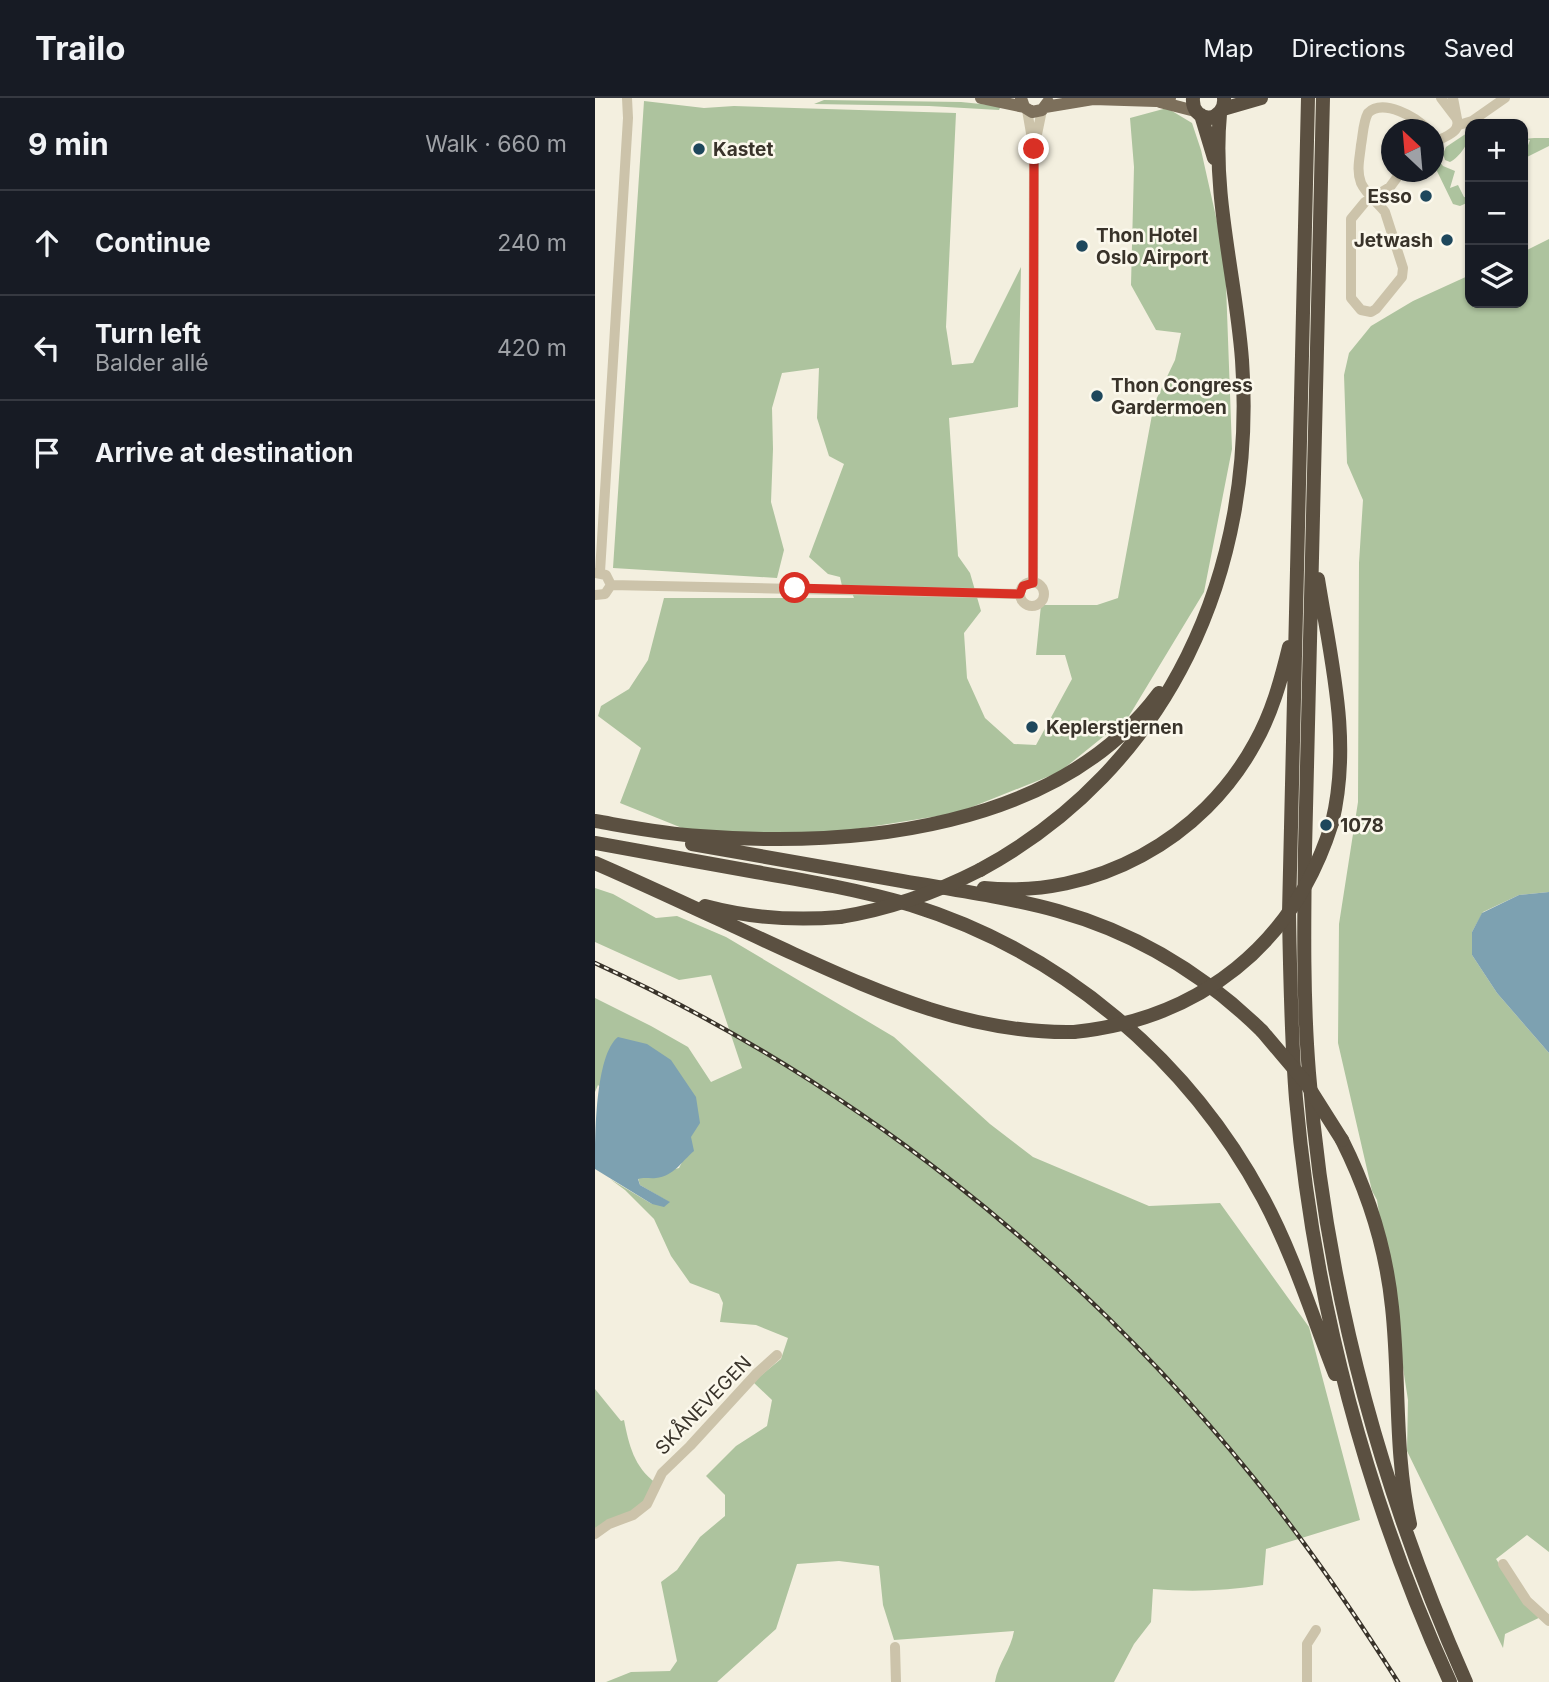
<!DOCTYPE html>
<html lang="en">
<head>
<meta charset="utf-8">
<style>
	body { margin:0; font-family:Inter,sans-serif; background:#242831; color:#f1f3f6 }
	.controls { position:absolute; right:21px; top:21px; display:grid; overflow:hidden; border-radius:14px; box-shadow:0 2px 5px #0004 }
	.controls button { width:63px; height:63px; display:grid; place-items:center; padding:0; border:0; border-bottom:2px solid #363941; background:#171b24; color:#f1f3f6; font:35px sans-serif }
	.compass { position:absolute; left:786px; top:21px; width:63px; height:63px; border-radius:50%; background:#171b24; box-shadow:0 2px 5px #0004; rotate:334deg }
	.stop { position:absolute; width:21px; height:21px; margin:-16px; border:5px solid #d93025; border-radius:50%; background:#fff }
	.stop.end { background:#d93025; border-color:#fff; box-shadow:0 2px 7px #0008 }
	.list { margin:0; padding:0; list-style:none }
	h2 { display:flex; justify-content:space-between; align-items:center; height:91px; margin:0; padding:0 28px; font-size:30px }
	h2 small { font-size:23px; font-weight:400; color:#9ea1a6 }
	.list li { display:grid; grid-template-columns:46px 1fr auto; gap:21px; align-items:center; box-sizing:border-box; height:105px; padding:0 28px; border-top:2px solid #363941 }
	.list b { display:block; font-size:26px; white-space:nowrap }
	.list p { margin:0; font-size:23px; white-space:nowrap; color:#9ea1a6 }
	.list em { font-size:23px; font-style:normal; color:#9ea1a6 }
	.icon { flex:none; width:38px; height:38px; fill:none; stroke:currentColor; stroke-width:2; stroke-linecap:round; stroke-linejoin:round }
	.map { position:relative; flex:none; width:954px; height:1584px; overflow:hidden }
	header { display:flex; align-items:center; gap:42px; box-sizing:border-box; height:98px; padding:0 35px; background:#171b24; border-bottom:2px solid #363941 }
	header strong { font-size:33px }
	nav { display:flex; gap:38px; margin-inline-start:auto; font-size:24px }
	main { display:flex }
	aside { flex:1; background:#171b24 }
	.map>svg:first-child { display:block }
</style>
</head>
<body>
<header>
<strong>Trailo</strong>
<nav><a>Map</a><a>Directions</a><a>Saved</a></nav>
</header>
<main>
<aside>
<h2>9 min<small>Walk · 660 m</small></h2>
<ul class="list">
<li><svg class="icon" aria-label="ahead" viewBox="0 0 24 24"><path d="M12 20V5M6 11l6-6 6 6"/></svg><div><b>Continue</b></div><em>240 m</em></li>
<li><svg class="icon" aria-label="left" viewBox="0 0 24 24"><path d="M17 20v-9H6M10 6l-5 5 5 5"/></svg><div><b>Turn left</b><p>Balder allé</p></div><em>420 m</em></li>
<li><svg class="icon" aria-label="arrive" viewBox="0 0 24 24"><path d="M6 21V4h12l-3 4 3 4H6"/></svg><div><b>Arrive at destination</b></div></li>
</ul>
</aside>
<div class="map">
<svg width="954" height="1584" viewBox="0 0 954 1584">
	<rect width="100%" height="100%" fill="#f3efdf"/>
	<path fill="#adc39e" d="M229,2L366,4L406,8L404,12L334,8L219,6Z
		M49,3L109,10L139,8L361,15L351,229L357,267L378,265L426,169L423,309L354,320L363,458L375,475L386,513L369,535L372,580L390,620L419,646L441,647L477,581L470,557H441L446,507H502L523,500L559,306L580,262L586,235L561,232L536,187L539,69L535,20L572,10L597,25L606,52L630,159L637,351L609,494L534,618L467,672V673L362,715L230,736H102L25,705L46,650L3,618L6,608L34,591L53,562L69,500H259L254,487L247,488L245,479L233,476L214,459L249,366L234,358L222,320L224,270L187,275L177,310L178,351L176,404L189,452L182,480L18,470Z
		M875,33C875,44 865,59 855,64L850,62L848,56L851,49Z
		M939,40H954V48L928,61L935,42L928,41Z
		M841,59L848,68L860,73L855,90L863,87L869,99L875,100L874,104L865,108L858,106L840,69Z
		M954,141V794L924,797L888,814L877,834V857L902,895L954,955V1454L932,1437L901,1461L930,1505L952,1516L910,1536L908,1550L812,1353L813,1302L782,1102L777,1093L743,945L744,826L763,704L764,465L768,402L752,365L749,277L754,255L776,228L818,203L875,177V205H928V154Z
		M0,790L18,796L61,820L82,818L131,839L299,939L395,1026L438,1059L554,1108L625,1105L714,1229L765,1422L671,1451L668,1487C630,1493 596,1494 558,1491L556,1524L539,1546L519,1584H400C403,1565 416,1552 419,1533L299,1542L288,1507L284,1468L244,1463L202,1466L181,1531L122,1584H11L36,1574L75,1573L82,1563L66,1484L82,1472L105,1439L130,1418V1397L111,1378L141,1348L172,1328L177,1302L158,1284L186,1261L193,1240L161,1227L125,1224L128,1205L124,1196L95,1185L76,1158L59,1121L30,1092L15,1081L57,1106L74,1104L45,1087L43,1080L84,1070L88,1062L3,987L0,994V900L56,928L93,949L116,984L147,970L116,877L84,882L0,844Z
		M0,1291L26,1323L29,1322C34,1347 39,1369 61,1385L45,1413L0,1437Z"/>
	<path fill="#7da1b1" d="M954,794V955L902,895L877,857V834L887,815L924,797Z
		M23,939L52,946L76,962L101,999L105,1025L96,1039L99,1053C86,1064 79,1078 61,1080C55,1081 50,1079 43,1081L45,1087L75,1104L69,1109L57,1106L0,1071C0,1039 0,957 23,939Z"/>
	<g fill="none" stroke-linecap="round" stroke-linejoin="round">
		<path stroke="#ccc3aa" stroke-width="10" d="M846,0L862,21L858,0
			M432,12L438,47
			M864,27L877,23L910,0
			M838,45C848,39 866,35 862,22
			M806,74L795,89L770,104L756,121V200L766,212L776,214L781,211L807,179L808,170L790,114C782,104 771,96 766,85C761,72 765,59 766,47C768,37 768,24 773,15C788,0 821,19 833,32
			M5,474L33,20L32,0
			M425 496a12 12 0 1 1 24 0a12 12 0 1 1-24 0Z
			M438,485L439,51L447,12
			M16,487L425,496
			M0,497L10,496L16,487L11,477L0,475
			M0,1436L14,1426L38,1417L52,1406L67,1375L95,1348L162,1275L182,1257
			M908,1466L932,1503L954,1523
			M300,1549L301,1584
			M712,1584V1546L721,1532"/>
		<path stroke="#7c6f5b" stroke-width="12" d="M386,0L429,9
			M426,0L429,9L437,14L447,12L453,4
			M565,4L600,13
			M450,9L498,1L561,3L575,0"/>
		<path stroke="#5b5041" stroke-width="14" d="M598,0C597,12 604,19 615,20C625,17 630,10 629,0
			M713,0L694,815C695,877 696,939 701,1001C719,1202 771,1400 855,1584
			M728,0L710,752C709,827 708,901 714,975C730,1187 785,1391 871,1584
			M628,11L666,0
			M606,17L619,60
			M723,481C736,563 757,643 737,725
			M0,723C35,729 70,736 105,738C261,750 463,731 564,595
			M0,745C54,755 107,764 161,774C213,783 265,792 316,807C467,854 593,961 668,1100C698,1156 717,1217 740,1276
			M97,746C167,758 237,770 307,783C359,792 412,799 463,813C541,835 610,877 667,933
			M0,765C67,794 133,826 199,856C289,897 378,936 479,934
			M385,772C574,670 662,473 647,262C641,180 617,98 625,16
			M389,790C500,801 608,741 660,645C677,615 686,582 694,549
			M110,808C155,820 199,823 245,819
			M747,1042C773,1094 791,1150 797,1209C805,1281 799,1354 815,1426"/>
		<g stroke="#39332a" stroke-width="4.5">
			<path id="rail" d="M0,865C255,982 480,1160 657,1378C710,1443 758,1513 803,1584"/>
		</g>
		<use href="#rail" stroke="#fbf8ec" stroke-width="2" stroke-dasharray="5" stroke-linecap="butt"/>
		<path stroke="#5b5041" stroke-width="14" d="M245,819C295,811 340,795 385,772
			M667,933L711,985L747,1042
			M479,934C605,921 699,847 737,725"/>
	</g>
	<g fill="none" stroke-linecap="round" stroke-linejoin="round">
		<path stroke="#d93025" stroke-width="9" d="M200,490L425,496L428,488L438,485L439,51"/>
	</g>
	<g fill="#1e475c" stroke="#fbf8ec" stroke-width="2.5">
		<circle cx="104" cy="51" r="7"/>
		<circle cx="831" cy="98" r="7"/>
		<circle cx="852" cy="142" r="7"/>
		<circle cx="487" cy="148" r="7"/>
		<circle cx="502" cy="298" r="7"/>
		<circle cx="437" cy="629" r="7"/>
		<circle cx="731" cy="727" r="7"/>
	</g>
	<g text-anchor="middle" stroke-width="5" stroke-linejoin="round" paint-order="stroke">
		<g font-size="19" font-weight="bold" fill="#39332a" stroke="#fbf8ec" text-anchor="start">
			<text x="118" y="58">Kastet</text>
			<text x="817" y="105" text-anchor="end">Esso</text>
			<text x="501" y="144">Thon Hotel<tspan x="501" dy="22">Oslo Airport</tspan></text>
			<text x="838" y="149" text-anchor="end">Jetwash</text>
			<text x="516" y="294">Thon Congress<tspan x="516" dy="22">Gardermoen</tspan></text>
			<text x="451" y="636">Keplerstjernen</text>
			<text x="745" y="734">1078</text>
		</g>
		<g font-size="19" fill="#39332a" stroke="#fbf8ec">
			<text transform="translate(108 1307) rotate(-46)" y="7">SKÅNEVEGEN</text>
		</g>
	</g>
</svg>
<div class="controls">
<button>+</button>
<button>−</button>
<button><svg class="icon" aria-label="layers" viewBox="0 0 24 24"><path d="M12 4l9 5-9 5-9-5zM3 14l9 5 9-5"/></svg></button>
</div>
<svg class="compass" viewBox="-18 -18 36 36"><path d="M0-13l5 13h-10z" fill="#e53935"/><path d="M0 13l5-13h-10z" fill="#9ea1a6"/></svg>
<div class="stop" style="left:200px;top:490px"></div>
<div class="stop end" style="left:439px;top:51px"></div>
</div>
</main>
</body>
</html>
